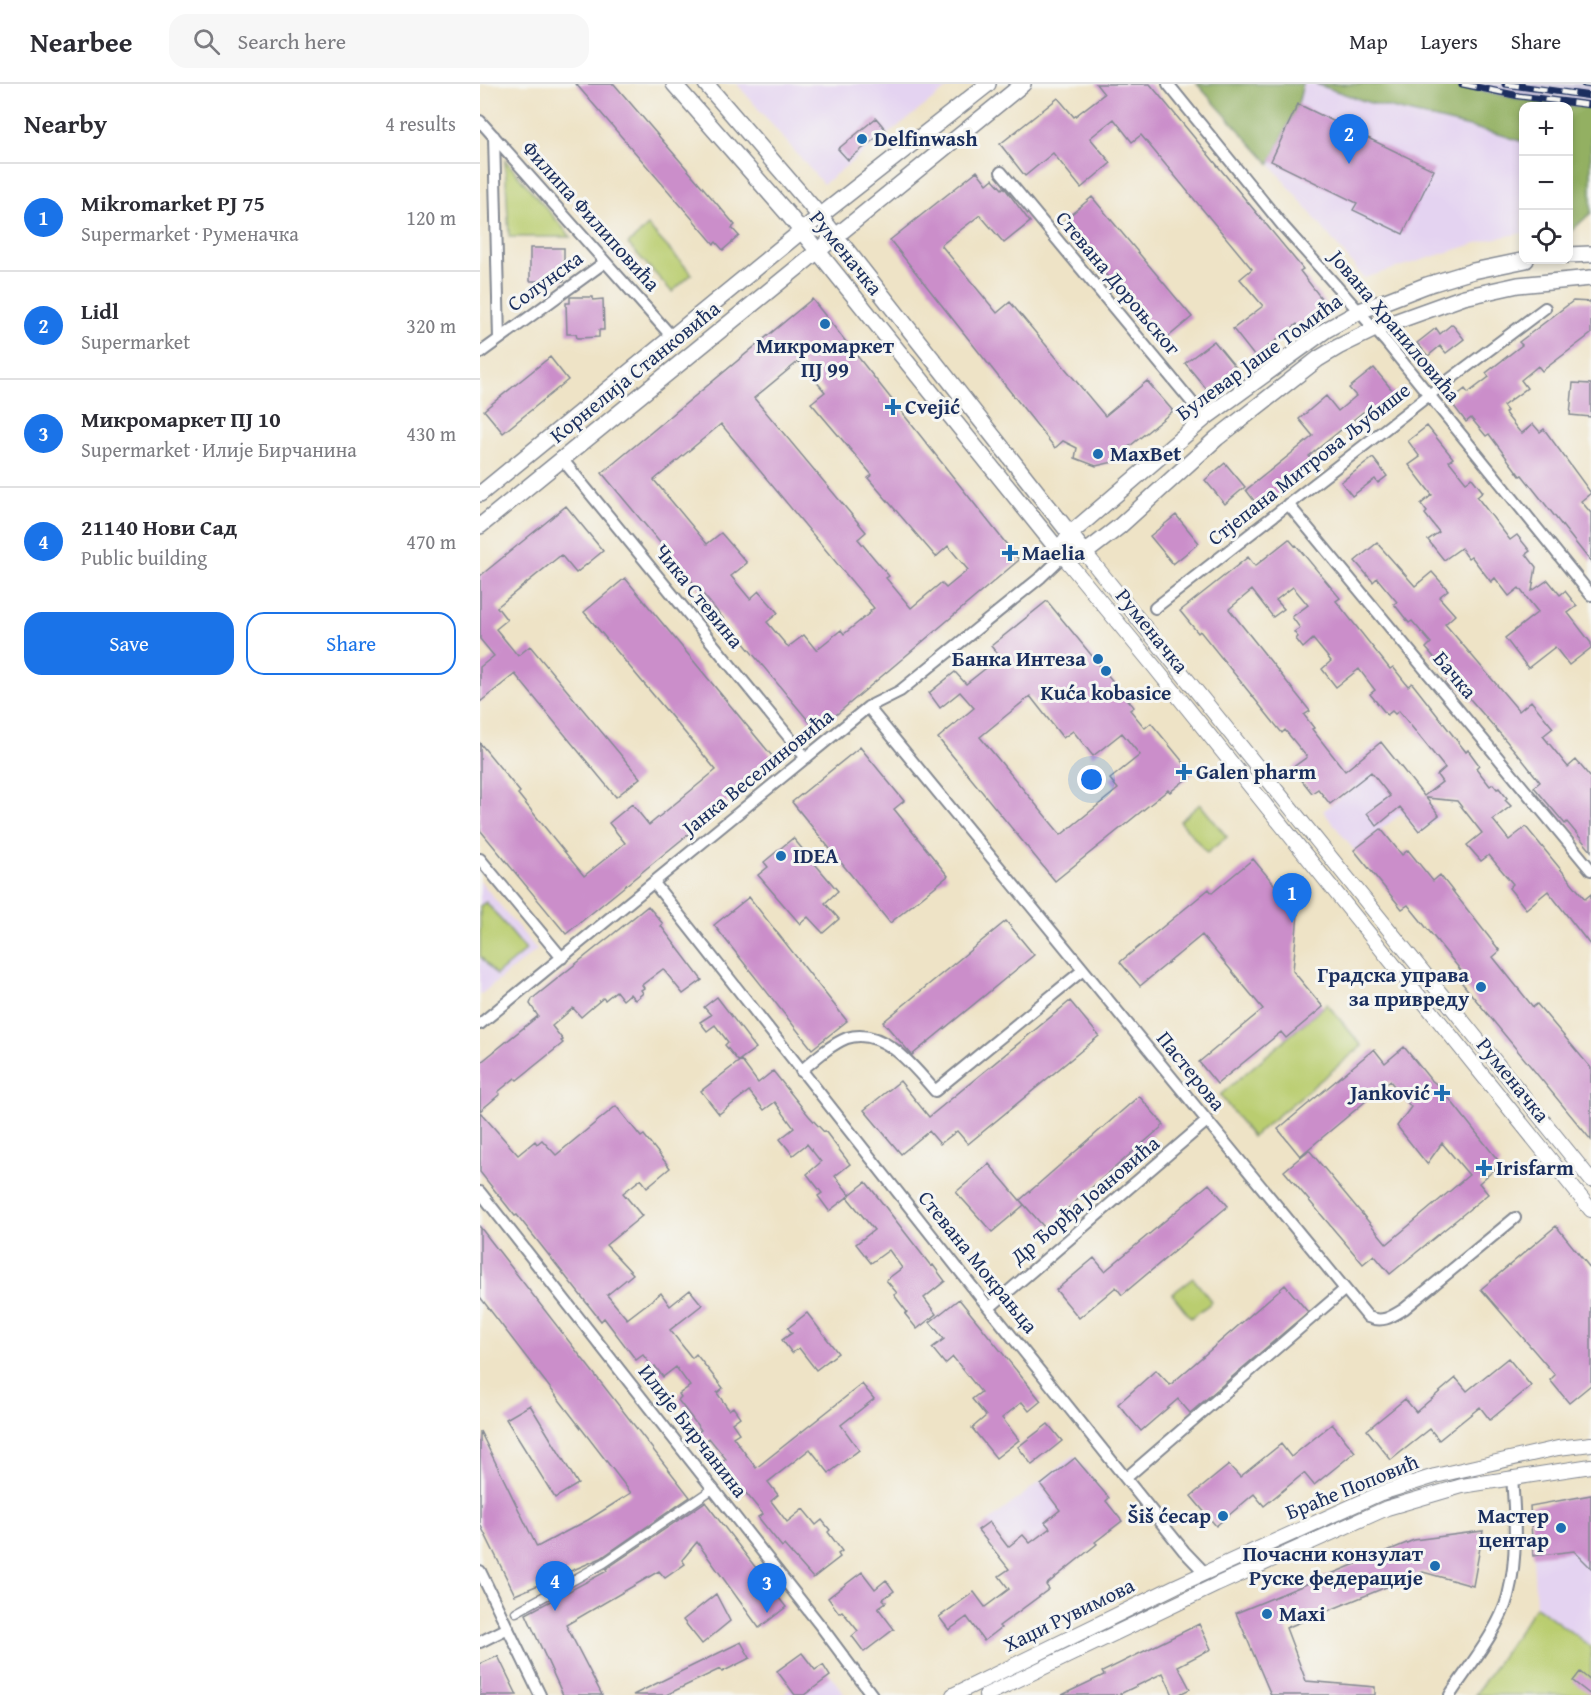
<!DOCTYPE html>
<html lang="en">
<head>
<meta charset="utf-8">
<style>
	body { margin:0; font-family:"Gentium Book Plus",serif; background:#f7f7f7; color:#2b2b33 }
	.controls { position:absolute; right:18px; top:18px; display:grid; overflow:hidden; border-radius:12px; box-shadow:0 3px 9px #0003 }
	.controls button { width:54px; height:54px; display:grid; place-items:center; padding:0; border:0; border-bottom:2px solid #e1e1e2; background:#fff; color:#2b2b33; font:30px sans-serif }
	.you { position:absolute; left:612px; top:696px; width:21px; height:21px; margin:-15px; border:4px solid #fff; border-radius:50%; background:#1a73e8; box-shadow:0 0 0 9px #1a73e833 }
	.badge { display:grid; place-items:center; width:39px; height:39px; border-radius:50%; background:#1a73e8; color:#fff; font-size:20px; font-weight:700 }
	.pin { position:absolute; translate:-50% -50px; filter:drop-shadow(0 2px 3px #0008) }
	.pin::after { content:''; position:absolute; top:32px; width:21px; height:18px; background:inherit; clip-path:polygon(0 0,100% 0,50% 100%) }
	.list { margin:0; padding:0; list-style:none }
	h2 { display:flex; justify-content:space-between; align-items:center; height:78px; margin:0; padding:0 24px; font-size:26px }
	h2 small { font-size:20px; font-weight:400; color:#7c7c81 }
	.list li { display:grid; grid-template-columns:39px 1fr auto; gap:18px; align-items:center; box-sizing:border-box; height:108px; padding:0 24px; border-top:2px solid #e1e1e2 }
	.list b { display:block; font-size:22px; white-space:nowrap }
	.list p { margin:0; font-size:20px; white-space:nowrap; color:#7c7c81 }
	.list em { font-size:20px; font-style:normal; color:#7c7c81 }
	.actions { display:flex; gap:12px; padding:18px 24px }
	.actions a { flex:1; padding:14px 0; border:2px solid #1a73e8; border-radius:18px; text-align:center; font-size:21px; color:#1a73e8 }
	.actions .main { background:#1a73e8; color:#fff }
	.icon { flex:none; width:33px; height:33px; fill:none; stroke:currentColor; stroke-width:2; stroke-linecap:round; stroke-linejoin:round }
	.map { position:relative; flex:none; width:1111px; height:1611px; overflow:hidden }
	header { display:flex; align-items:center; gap:36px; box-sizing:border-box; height:84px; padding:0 30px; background:#fff; border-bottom:2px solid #e1e1e2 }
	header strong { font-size:28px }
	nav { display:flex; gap:33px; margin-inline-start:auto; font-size:21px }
	.search { width:420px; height:54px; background:#f7f7f7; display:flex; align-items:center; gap:15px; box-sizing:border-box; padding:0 21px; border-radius:18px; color:#7c7c81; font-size:22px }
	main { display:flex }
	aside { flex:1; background:#fff }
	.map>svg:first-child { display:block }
</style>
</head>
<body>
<header>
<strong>Nearbee</strong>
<div class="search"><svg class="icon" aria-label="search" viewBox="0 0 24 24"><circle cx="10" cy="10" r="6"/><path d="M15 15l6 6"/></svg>Search here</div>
<nav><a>Map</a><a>Layers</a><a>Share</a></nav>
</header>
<main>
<aside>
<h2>Nearby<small>4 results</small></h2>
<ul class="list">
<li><span class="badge">1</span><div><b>Mikromarket PJ 75</b><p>Supermarket · Руменачка</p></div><em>120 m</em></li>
<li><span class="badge">2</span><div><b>Lidl</b><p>Supermarket</p></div><em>320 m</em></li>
<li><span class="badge">3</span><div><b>Микромаркет ПЈ 10</b><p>Supermarket · Илије Бирчанина</p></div><em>430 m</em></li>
<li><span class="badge">4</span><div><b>21140 Нови Сад</b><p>Public building</p></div><em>470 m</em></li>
</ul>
<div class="actions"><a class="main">Save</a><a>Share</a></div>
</aside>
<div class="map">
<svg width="1111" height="1611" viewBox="0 0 1111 1611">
	<rect width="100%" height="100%" fill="#f6f6f2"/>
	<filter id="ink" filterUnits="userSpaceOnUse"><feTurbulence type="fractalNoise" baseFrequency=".0167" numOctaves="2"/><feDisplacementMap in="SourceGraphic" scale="12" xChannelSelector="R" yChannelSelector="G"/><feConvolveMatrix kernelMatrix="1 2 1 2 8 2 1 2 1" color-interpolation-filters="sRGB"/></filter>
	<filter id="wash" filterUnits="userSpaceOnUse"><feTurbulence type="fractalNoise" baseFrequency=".008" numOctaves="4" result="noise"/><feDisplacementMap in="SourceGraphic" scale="24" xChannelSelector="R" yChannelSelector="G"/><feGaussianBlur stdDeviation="1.35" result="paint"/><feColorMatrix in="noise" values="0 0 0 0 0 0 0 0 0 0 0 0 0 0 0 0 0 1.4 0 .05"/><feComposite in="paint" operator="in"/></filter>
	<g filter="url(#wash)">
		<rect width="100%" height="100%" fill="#eee3c6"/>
		<path fill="#e4d3f1" d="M257,0H473L343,100Z
			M717,0H836L887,18L1022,51L1043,58V149L1007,156L884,194L790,80Z
			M901,656L961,732L939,749L922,729L874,766L843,727L876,701L864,686Z
			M0,797L57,866L0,911Z
			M594,1371L629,1414L599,1437L617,1460L575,1493L524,1479L498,1446Z
			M1111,1411V1563L1056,1522L1050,1422Z
			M343,1581L365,1611H307L305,1609Z"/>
		<path fill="#c6c0d9" d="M971,0H1111V24L1039,15Z"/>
		<path fill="#bacd70" stroke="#6a7e67" stroke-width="1.5" d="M25,76L91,153H29Z
			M168,142L212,190L192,208L148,160Z
			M720,720L747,753L727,769L700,737Z
			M6,818L46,866L16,891L0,872V822Z
			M847,920L882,962L772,1053L740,1011Z
			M713,1194L732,1218L711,1234L692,1210Z
			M1056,1522L1111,1563V1611H995Z"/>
		<path fill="#93b062" stroke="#577060" stroke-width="1.5" d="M717,0H823L818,20L790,80Z
			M836,0H971L1039,15L1111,24V129L1089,149L1088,22H1044L1043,58L1022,51L887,18Z"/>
		<g id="blocks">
			<path fill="#cb8eca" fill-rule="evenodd" d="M96,0H134L255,141L252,144L259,152L243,166L236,158L234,160Z
				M616,0H670L823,185L820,187L848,223L820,245L817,240L775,273L753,245L783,222L760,195L772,185L661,51L652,58L634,35L610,54L631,79L601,104L573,69L545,92L520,60L578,14L594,33L624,10Z
				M818,20L954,86L923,150L873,126L877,119L791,77Z
				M396,34L406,46L368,76L358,65Z
				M497,87L507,100L513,95L522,105L524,103L550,138L524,159L500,131L461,161L517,229L530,218L625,332L667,297L693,327L639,371L638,377L616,382L595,374L597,364L583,357L575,364L410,156Z
				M612,113L712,233L682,258L582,138Z
				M50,164H84V197H50Z
				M90,213H113V216L123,215L124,246H119V253L97,254L96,250H87L86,219H90Z
				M332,215L539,476L337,647L122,389ZM319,277L345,308L331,319L392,391L388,394L456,473L468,462L488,486L466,504L461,499L431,524L406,494L409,492L378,455L386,448L274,314ZM241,340L394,524L390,527L391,528L364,550L361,546L336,566L324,551L308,563L287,538L298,529L279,507L270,515L251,492L267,479L241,449L227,460L174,396Z
				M1093,217L1111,218V250L1062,287L1058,282L1041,296L1047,304L1023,322L1027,327L1025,329L1039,347L1042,349L1053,340L1060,348L1064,345L1111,409L1101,417L1111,429V478L1042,391L1040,392L1009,350L1006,352L991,334L986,338L970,317L985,305L988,309L1009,293L1006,289L1042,261L1039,258Z
				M972,240L984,255L966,269L960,262L948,272L937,259L956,244L960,250Z
				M734,257L757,285L729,308L705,279Z
				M70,273L88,296L23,349L4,326Z
				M894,284L917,312L888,335L883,328L829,372L837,381L781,426L766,406L833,352L819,335L846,312L858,327L876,312L869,304Z
				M1093,299L1111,300V333L1090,331Z
				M947,342L973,374L969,377L986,398L992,394L1003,408L997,413L1030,456L1037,451L1050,467L1046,470L1056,483L1052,507L1068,496L1080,511L1085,507L1097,522L1088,529L1111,559V564L1089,581L1075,563L1048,584L1025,554L1058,528L1039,504L1029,512L1015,494L1011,498L991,472L988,474L981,464L964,476L948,456L959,448L945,430L947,428L941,420L952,411L929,381L940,373L928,357Z
				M893,374L907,392L898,399L895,395L872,412L861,398Z
				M745,379L765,403L745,420L725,396Z
				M86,422L123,467L96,489L81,471L17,523L27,536L16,545L38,572L50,562L160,694L136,713L35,590L0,618V583L14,572L0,555V492Z
				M696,431L719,459L693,480L670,452Z
				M809,455L815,462L816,461L860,514L856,517L910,585L913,583L928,602L932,599L986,668L988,666L999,681L996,684L1010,702L1013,700L1017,705L1019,704L1027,714L1025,716L1031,722L1013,736L1029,756L1046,743L1105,815L1111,810V862L1068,807L1046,825L1029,804L1033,800L1009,771L1001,777L987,761L1002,749L977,717L946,714L959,731L939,747L920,723L897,742L887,729L910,712L891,688L850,720L838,705L832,709L812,684L827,673L805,646L802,649L720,547L718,549L700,527L768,473L775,482ZM813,503L828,521L812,533L820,544L814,548L818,553L816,555L823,564L833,555L851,577L842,585L856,603L879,585L895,606L890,610L907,631L912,627L915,630L919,627L965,684L957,691L962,698L944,712L901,658L865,687L832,645L834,644L824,631L830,627L749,525L772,506L793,533L804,525L796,516Z
				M897,459L935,502L952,488L968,506L959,513L975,531L965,540L1039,627L1051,617L1073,644L1063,652L1088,683L1096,676L1111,694V767L1087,738L1085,740L1054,703L1060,698L1041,674L946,564L951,559L932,537L929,539L914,520L917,518L897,494L893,498L875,477Z
				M145,494L297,678L86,850L0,746V659L40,708L38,710L104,792L145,759L129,739L152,720L169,741L236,686L104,528Z
				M567,517L654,623L650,626L665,644L671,639L713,690L690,708L688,706L575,797L458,654L494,624L480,608L460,624L449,609L475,588L486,600L520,573L511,562ZM550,612L583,654L593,647L613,672L642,649L660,671L630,695L638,705L581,751L500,653Z
				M380,663L424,717L414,725L468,792L410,839L312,718Z
				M901,745L922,771L928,766L953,797L960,791L1020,867L1013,873L1053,923L1057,920L1111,984V1056L982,899L987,894L928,821L922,825L874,766Z
				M313,754L358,807L345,819L359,835L343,849L328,833L320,840L278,791L288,783L284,778Z
				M773,775L818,829L813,887L843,923L806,954L801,948L737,1000L719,978L783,925L722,851L660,902L640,878L729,805L732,809Z
				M269,813L367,937L332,965L234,841Z
				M168,822L183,840L181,842L222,896L203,910L183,885L162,901L164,904L161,906L163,909L155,916L150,910L143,916L136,907L125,916L123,914L101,933L93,924L72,942L83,956L81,957L83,959L37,996L35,994L18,1008L20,1010L0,1027V979L58,932L50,920L52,915Z
				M526,837L554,871L432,971L403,938Z
				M237,913L276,964L258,977L245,961L248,958L235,941L227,947L220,938L231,931L224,923Z
				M590,917L619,952L488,1060L477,1047L460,1060L449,1047L421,1070L384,1026L420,997L449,1033Z
				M924,963L950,995L960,1003L1021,1080L999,1099L1008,1110L910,1190L894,1171L883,1180L804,1087L829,1066L907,1160L989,1091L962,1059L947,1080L917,1042L931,1023L910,997L820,1072L798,1045L894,965L905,979Z
				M261,976L278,999L293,987L329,1032L344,1048L345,1047L370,1080L355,1092L370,1111L349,1127L338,1112L342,1109L327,1090L341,1078L327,1060L313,1071L300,1055L314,1044L295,1018L284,1026L269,1007L239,1030L221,1007Z
				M659,1012L684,1041L565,1144L540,1116Z
				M136,1022L161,1053L164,1051L190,1084L167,1103L161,1095L143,1109L162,1132L126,1161L153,1190L127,1211L147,1235L181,1209L190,1222L210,1206L222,1221L190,1246L212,1274L216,1270L243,1304L237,1309L249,1326L253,1323L260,1333L252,1339L259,1349L253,1353L276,1384L382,1300L394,1315L361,1341L379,1366L349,1389L330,1365L288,1398L298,1411L291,1417L307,1438L323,1425L336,1441L342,1436L350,1446L348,1448L362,1467L358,1470L360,1473L333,1494L304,1461L302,1463L278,1433L283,1430L265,1408L262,1410L239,1380L246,1375L229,1354L224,1358L217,1349L221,1346L198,1316L201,1313L199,1310L210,1302L196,1283L183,1293L175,1282L173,1284L163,1271L156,1276L124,1234L121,1237L37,1131L35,1132L0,1088V1028L38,1071L55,1057L57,1060L62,1056L76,1071Z
				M509,1080L544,1121L512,1148L476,1108Z
				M386,1098L451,1182L453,1181L465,1197L444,1214L456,1230L437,1245L425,1230L427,1228L414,1211L417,1209L406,1196L422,1184L409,1166L391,1179L376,1160L394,1146L367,1113Z
				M729,1100L748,1122L642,1211L636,1203L599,1234L576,1206L614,1174L625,1187Z
				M1076,1142L1111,1185V1301L1089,1319L1070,1296L1075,1291L1001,1205Z
				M0,1143L210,1413L121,1474L35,1511L0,1440V1347L57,1463L108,1436L151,1409L0,1213Z
				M805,1201L828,1228L710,1329L698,1315L661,1347L638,1320L676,1286L690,1301Z
				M479,1215L561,1317L549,1327L542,1318L522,1334L539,1356L516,1374L492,1344L506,1332L492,1315L501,1308L473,1273L465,1280L452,1264L464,1255L450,1238Z
				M327,1229L358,1269L336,1286L319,1264L312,1269L302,1256L312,1249L308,1244Z
				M1028,1274L1051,1302L1010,1336L1000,1323L959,1356L950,1345L911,1376L887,1346L925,1315L936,1328L976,1294L987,1307Z
				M50,1321L98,1400L75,1414L26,1335Z
				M568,1340L582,1357L552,1381L538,1363Z
				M852,1340L875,1368L834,1401L824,1389L784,1422L774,1410L736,1442L711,1412L749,1381L760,1393L801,1360L811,1373Z
				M595,1374L629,1414L626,1417L642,1437L615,1458L617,1460L566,1501L569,1505L519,1542L521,1544L504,1557L487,1533L469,1546L459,1533L494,1508L505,1523L529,1505L519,1492L529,1485L498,1446L509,1438L528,1463L543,1451L550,1459L570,1444L565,1438L580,1426L561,1401Z
				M1111,1411V1484L1094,1467L1053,1472L1050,1422Z
				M225,1418L306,1523L279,1544L217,1458L202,1476L205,1480L185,1494L179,1487L86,1541L122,1611H83L46,1530L127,1487L126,1485Z
				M1003,1447L993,1502L943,1488L806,1544L826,1597L895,1603V1611H791L756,1529L934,1456Z
				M382,1488L395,1505L406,1496L414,1507L403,1515L406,1518L398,1524L414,1545L384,1568L372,1552L378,1547L362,1527L359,1529L348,1514Z
				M236,1510L250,1537L222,1560L203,1536Z
				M719,1540L731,1565L698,1582L710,1605L698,1611H693L683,1589L638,1611H582L624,1591L622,1588Z
				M261,1558L270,1574L242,1588L240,1585L186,1611H153Z
				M322,1569L335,1586L343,1581L350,1592L324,1611H315L297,1587Z
				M18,1572L37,1611H0V1580Z
				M1100,1588L1111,1597V1611L1093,1597Z"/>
		</g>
	</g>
	<g filter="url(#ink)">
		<use href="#blocks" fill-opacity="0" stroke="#848992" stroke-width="1.5"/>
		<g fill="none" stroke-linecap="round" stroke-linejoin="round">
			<g stroke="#848992" stroke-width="11">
				<path id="pedestrian" d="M36,1528L124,1479L234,1404"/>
			</g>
			<g stroke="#848992" stroke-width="14">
				<path id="minor" d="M688,0L803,142L907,259L1111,511
					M0,37L193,254
					M14,52L19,255
					M521,88L725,334
					M0,269L125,178
					M82,375L326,674
					M808,420L1111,786
					M675,524L949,311L1065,224
					M388,623L888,1233C903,1239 911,1233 924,1225L1035,1134
					M0,775L82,874
					M174,799L509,1224L704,1467L725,1489
					M0,940L388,623L420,607L561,493L583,472
					M321,987C335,975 350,961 367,954C403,942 435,984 455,1007L603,886
					M0,1108L343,1545L392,1611
					M509,1224L727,1037
					M646,1394L864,1206
					M0,1487L60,1611
					M0,1558L28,1544
					M970,1611C989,1582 1019,1546 1028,1512C1038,1473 1035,1433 1032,1393"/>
			</g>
			<g stroke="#848992" stroke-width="16">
				<path id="tertiary" d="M605,469L1111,1096
					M583,472L672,580L1111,1126
					M473,1611L696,1502L901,1409L955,1392L1078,1364L1111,1360
					M506,1611L736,1501L907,1424L982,1402L1111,1382"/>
			</g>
			<g stroke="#848992" stroke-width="18">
				<path id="secondary" d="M194,0L307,129L583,472
					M226,0L340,132L605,469
					M1088,171L1111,170
					M0,410L340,132L508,0
					M0,442L543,0
					M585,458L590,450L725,334L846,246L880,227L947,201L993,187L1046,176
					M583,472L605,469L640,442L737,354L838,275L858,263L895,245L984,213L1038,201L1111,194"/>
			</g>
			<use href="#pedestrian" stroke="#fff" stroke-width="8"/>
			<use href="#minor" stroke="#fff" stroke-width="10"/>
			<use href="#tertiary" stroke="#fff" stroke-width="14"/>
			<use href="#secondary" stroke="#fff" stroke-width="15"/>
			<g stroke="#1b2f5e" stroke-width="7">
				<path id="rail" d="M982,0L1039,12L1111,21
					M1025,0L1111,12
					M1104,0L1111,1"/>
			</g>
			<use href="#rail" stroke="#f6f6f2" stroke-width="4.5" stroke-dasharray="14" stroke-linecap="butt"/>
		</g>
	</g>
	<g fill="#1f6fb2" stroke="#f6f6f2" stroke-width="2">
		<circle cx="382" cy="55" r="6"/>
		<circle cx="345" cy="240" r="6"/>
		<path d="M410 314h6v6h6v6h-6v6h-6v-6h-6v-6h6z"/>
		<circle cx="618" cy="370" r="6"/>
		<path d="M527 460h6v6h6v6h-6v6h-6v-6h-6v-6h6z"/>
		<circle cx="618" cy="575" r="6"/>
		<circle cx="626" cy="587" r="6"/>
		<path d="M701 679h6v6h6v6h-6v6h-6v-6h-6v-6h6z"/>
		<circle cx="301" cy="772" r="6"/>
		<circle cx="1001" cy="903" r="6"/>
		<path d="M959 1000h6v6h6v6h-6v6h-6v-6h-6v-6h6z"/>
		<path d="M1001 1075h6v6h6v6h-6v6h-6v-6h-6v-6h6z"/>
		<circle cx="743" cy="1432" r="6"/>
		<circle cx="1081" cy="1444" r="6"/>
		<circle cx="955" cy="1482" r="6"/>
		<circle cx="787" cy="1530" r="6"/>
	</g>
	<g text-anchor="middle" stroke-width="6" stroke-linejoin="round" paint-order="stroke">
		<g font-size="21" font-weight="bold" fill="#1b2f5e" stroke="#f6f6f2" text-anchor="start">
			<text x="394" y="62">Delfinwash</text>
			<text x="345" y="269" text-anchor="middle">Микромаркет<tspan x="345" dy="24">ПЈ 99</tspan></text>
			<text x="425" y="330">Cvejić</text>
			<text x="630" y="377">MaxBet</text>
			<text x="542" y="476">Maelia</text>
			<text x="606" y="582" text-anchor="end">Банка Интеза</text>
			<text x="626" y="616" text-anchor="middle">Kuća kobasice</text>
			<text x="716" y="695">Galen pharm</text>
			<text x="313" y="779">IDEA</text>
			<text x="989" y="898" text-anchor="end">Градска управа<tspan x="989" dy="24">за привреду</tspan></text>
			<text x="950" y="1016" text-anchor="end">Janković</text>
			<text x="1016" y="1091">Irisfarm</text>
			<text x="731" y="1439" text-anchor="end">Šiš ćecap</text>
			<text x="1069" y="1439" text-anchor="end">Мастер<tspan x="1069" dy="24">центар</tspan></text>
			<text x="943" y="1477" text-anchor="end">Почасни конзулат<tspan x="943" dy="24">Руске федерације</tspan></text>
			<text x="799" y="1537">Maxi</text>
		</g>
		<g font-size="21" fill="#1b2f5e" stroke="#f6f6f2">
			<text transform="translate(111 132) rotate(48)" y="7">Филипа Филиповића</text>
			<text transform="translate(366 169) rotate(51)" y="7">Руменачка</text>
			<text transform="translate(65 197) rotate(-36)" y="7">Солунска</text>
			<text transform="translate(638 199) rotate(50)" y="7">Стевана Дороњског</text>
			<text transform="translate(915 242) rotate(50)" y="7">Јована Храниловића</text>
			<text transform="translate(779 273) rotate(-36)" y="7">Булевар Јаше Томића</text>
			<text transform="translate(155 288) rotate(-39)" y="7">Корнелија Станковића</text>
			<text transform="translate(829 380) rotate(-38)" y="7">Стјепана Митрова Љубише</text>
			<text transform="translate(219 512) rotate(51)" y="7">Чика Стевина</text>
			<text transform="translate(672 547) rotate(51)" y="7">Руменачка</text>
			<text transform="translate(975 591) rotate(50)" y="7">Бачка</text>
			<text transform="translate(278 688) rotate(-39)" y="7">Јанка Веселиновића</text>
			<text transform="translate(711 987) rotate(51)" y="7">Пастерова</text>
			<text transform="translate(1033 996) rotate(51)" y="7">Руменачка</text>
			<text transform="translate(605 1116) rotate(-40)" y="7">Др Ђорђа Јоановића</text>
			<text transform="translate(498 1178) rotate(51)" y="7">Стевана Мокрањца</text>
			<text transform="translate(213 1347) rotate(52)" y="7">Илије Бирчанина</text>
			<text transform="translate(872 1403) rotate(-22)" y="7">Браће Поповић</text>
			<text transform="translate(589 1531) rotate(-26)" y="7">Хаџи Рувимова</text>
		</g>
	</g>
</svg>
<div class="controls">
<button>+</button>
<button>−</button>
<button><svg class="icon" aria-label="locate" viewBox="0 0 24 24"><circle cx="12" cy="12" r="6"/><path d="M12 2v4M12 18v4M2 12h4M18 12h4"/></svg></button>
</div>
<div class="you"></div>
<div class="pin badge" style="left:812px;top:839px">1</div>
<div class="pin badge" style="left:869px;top:80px">2</div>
<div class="pin badge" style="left:287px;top:1529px">3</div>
<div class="pin badge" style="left:75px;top:1527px">4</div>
</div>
</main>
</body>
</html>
